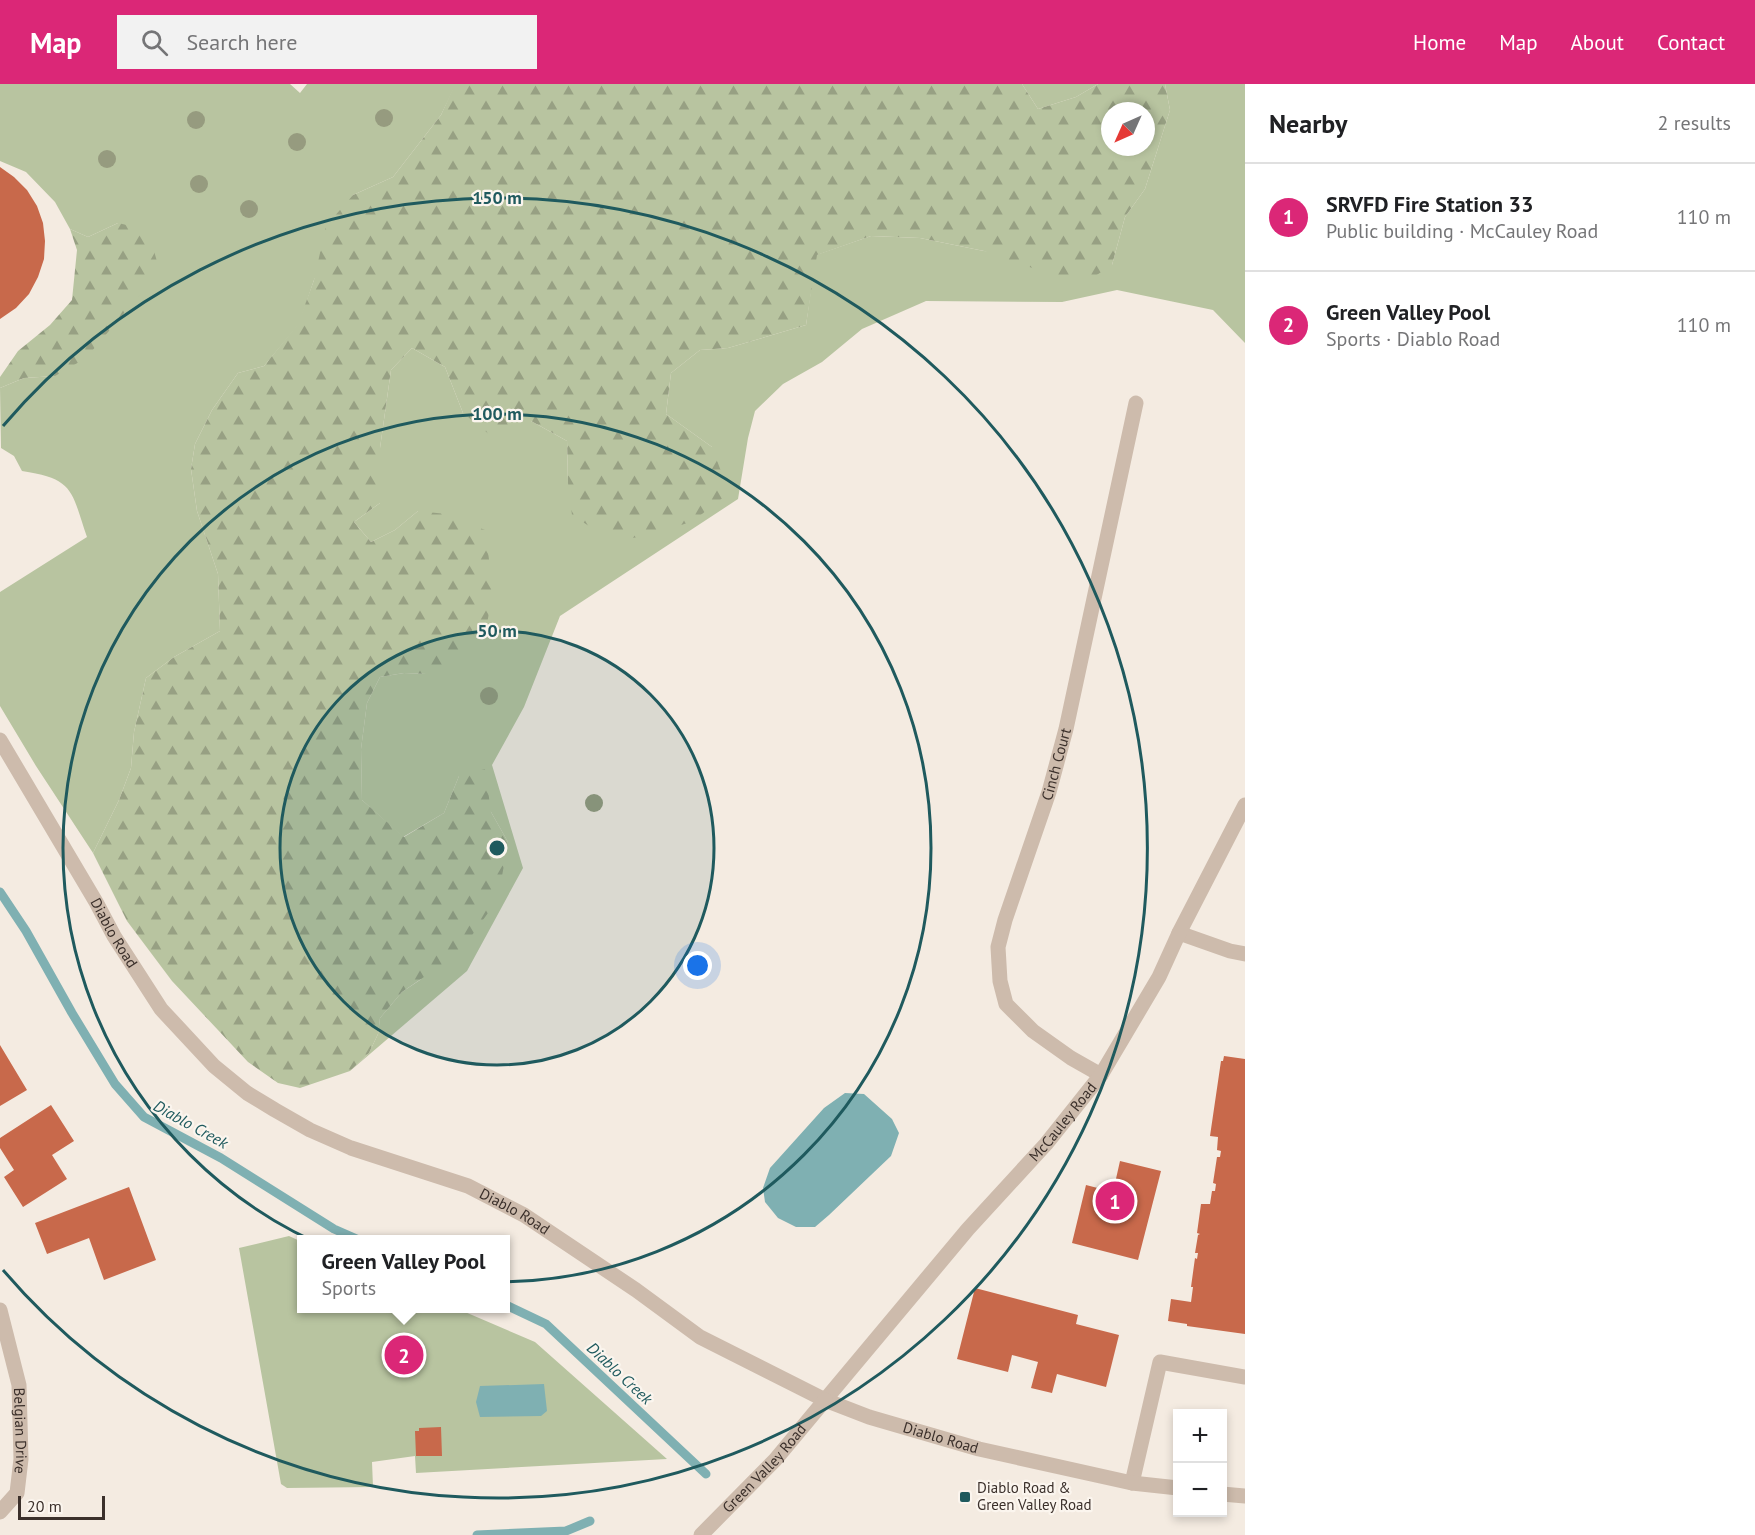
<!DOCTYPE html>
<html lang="en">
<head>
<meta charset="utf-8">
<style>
	body { margin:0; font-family:"PT Sans",sans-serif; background:#f2f2f2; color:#202124 }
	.controls { position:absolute; right:18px; bottom:18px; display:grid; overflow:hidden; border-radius:0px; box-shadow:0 3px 9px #0003 }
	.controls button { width:54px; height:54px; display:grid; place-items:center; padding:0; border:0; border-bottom:2px solid #e0e0e0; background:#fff; color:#202124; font:30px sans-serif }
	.compass { position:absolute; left:1101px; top:18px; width:54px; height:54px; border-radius:50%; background:#fff; box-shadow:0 3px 9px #0003; rotate:225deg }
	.scale { position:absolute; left:18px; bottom:15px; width:87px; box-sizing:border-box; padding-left:6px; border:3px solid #3b302b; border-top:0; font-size:16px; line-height:21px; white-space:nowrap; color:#3b302b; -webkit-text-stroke:4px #fbf5ee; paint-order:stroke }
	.you { position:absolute; left:698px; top:882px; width:21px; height:21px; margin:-15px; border:4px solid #fff; border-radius:50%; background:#1a73e8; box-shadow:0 0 0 9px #1a73e833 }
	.badge { display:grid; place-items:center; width:39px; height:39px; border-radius:50%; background:#db2777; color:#fff; font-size:20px; font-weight:700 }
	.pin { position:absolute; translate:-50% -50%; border:3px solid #fff; box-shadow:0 2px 6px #0006 }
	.popup { position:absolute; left:297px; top:1151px; width:213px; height:78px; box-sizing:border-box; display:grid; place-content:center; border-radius:0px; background:#fff; filter:drop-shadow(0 2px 4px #0005); font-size:20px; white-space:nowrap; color:#757577 }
	.popup b { font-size:22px; color:#202124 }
	.popup::after { content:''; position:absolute; left:50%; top:100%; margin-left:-12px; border:12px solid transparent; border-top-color:#fff }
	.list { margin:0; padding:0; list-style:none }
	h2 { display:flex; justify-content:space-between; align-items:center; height:78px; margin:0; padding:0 24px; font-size:26px }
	h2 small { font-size:20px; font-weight:400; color:#757577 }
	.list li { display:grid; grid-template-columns:39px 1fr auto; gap:18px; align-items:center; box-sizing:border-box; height:108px; padding:0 24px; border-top:2px solid #e0e0e0 }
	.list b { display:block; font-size:22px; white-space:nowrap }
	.list p { margin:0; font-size:20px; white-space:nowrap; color:#757577 }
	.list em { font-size:20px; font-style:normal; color:#757577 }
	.icon { flex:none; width:33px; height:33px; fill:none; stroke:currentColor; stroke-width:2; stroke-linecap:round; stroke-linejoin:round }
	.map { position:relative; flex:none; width:1245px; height:1451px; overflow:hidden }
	header { display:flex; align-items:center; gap:36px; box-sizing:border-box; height:84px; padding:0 30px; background:#db2777; color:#fff }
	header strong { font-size:28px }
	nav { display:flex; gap:33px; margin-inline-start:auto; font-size:21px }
	.search { width:420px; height:54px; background:#f2f2f2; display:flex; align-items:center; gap:15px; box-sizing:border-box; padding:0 21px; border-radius:0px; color:#757577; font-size:22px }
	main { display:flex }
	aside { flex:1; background:#fff }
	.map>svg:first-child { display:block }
</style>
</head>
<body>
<header>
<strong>Map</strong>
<div class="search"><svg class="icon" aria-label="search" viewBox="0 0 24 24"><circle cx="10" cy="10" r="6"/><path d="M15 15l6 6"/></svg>Search here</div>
<nav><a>Home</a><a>Map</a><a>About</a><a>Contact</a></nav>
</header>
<main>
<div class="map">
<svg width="1245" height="1451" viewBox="0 0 1245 1451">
	<defs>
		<pattern id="forest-firs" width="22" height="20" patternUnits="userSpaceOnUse" patternTransform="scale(1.5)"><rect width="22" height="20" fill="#b8c4a0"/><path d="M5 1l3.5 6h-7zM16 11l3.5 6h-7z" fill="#97a083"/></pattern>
	</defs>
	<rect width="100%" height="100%" fill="#f4ebe1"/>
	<path fill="#b8c4a0" d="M0,0H290L300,9L307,0H455V2L441,31L393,93L353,111L314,196L299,240L264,282L238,289L212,326L195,360L191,385L197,427L218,490L220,547L174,573L146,594L134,648L131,684L119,716L93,769L36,682L0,622V508L87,453C71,407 75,395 22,387L14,372L1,364L0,304L24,294L55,292L118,139L88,153L70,145L55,118L26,88L0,77Z
		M1022,0H1098L1076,13L1038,25Z
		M1165,0H1245V259L1213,226L1117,206L1062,218L926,217L862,245L822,278L783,300L755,327L748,354L738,415L560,532L524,623L492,681L523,784L467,887L350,987L369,969L378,950L380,934L402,908L420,896L508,758L491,728L459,692L444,729L403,753L362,716L361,665L367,619L380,593L404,589L426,590L418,427L395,446L371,458L354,438L380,419V364L391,286L412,264L445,283L463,329L531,337L567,357L568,399L712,363L666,330L671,289L700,266L728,264L806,241L816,171L871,152L920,154L984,167L1112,181L1125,133L1145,105L1170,26Z
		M289,1152L302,1158V1224L458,1225L535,1258L667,1375L416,1389L415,1372L372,1378L373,1403L287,1404L281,1400L239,1164Z"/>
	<path fill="url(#forest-firs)" fill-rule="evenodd" d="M455,0H1022L1038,25L1076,13L1098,0H1165L1170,26L1145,105L1125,133L1112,181L1089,196L1058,193L984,167L920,154L871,152L817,171L806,241L728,264L700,266L671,289L666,330L712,363L729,409L693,437L652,451L612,457L572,431L568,399L567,357L531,337L490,351L463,329L445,283L412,264L391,286L380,364V419L354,438L371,458L395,446L418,427L446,430L485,446L493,505L486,546L453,575L426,590L404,589L380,593L367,619L361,665L362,716L404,753L444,729L459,692L485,685L491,728L508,758L498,815L465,861L440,882L402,908L380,934L378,950L369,969L350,987L300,1004L278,999L248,978L172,897L127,837L93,769L119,716L131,684L134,648L146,594L174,573L220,547L218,490L197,427L191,385L195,360L212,326L238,289L264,282L298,240L314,196L326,142L353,111L393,93L441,31ZM1110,27H1146V63H1110Z
		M118,139L148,146L158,181L142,208L86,274L55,292L24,294L0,304V293L18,267L50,241L72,216L77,166L70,145L88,153Z"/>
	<path fill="#7fb0b2" d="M845,1009L864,1010L892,1035L899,1049L891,1072L829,1131L815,1143H796L778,1134L765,1118L763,1104L770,1084L824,1024Z
		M544,1300L547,1327L541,1332L480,1333L476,1318L480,1302Z"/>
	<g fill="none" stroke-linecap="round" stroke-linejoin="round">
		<path stroke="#7fb0b2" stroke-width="9" d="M0,808L26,847L72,929L115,1000L144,1033L221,1074L334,1145L359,1156
			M506,1221L546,1240L706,1390
			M477,1451L566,1447L590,1437"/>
	</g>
	<path fill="#c8694b" d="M0,83L14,93L27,106L37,122L43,139L45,157L44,175L38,193L29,210L16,224L0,235Z
		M0,961L27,1006L0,1022Z
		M1224,972L1245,975V1250L1187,1242V1240L1168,1237L1171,1215L1191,1218L1193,1203H1191L1195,1174L1197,1175L1198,1169H1195L1198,1151L1200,1150L1197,1149L1201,1120H1210L1212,1107H1215L1216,1100L1213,1099L1217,1073H1220L1221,1067L1217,1066L1218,1053L1210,1052L1221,977H1223Z
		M51,1021L74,1057L52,1071L67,1095L23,1123L4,1093L14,1086L0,1064V1054Z
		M1120,1077L1161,1087L1138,1176L1072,1159L1086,1101L1113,1108Z
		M129,1103L156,1176L104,1196L89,1154L47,1170L35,1139Z
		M975,1204L1078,1231L1076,1240L1119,1251L1106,1303L1057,1290L1052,1309L1031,1304L1038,1278L1012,1271L1008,1288L957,1275Z
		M441,1343L442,1372H416L415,1347H419V1344Z"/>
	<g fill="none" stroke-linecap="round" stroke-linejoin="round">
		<path stroke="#cdbbac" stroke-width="15" d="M1179,849L1230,867L1245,870
			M1132,1399L1160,1278L1245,1293"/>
		<g stroke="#cdbbac" stroke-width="15">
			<path id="s1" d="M1101,991L1071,974L1033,947L1006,920L1000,897L998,863L1005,836L1049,708L1066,645L1136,319"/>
			<path id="s2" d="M0,1226L19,1301L21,1375L17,1409L0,1428"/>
			<path id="s3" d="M825,1316L968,1145L1046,1060L1101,991L1159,893L1179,849L1245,721"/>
		</g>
		<g stroke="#cdbbac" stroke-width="15">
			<path id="s4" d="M0,656L96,818L114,852L161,925L214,982L247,1009L275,1026L310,1046L351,1064L468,1102L524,1131L636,1206L700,1253L825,1316L869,1333L979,1365L1132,1399L1178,1404"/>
			<path d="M1222,1410L1245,1412"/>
			<path id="s5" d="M701,1451L775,1376L825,1316"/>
		</g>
	</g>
	<g fill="#969b7f">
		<circle cx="384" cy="34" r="9"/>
		<circle cx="196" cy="36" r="9"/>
		<circle cx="297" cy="58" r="9"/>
		<circle cx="107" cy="75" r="9"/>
		<circle cx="199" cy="100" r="9"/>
		<circle cx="249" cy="125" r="9"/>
		<circle cx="489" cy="612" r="9"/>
		<circle cx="594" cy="719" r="9"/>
	</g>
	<circle cx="497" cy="764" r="217" fill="#1f5a5e" fill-opacity=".12"/>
	<g fill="none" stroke="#1f5a5e" stroke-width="3">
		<circle cx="497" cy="764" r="217"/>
		<circle cx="497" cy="764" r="434"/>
		<path d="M3 342A650 650 0 1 1 3 1186"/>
	</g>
	<rect fill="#1f5a5e" stroke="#fbf5ee" stroke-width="2" x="959" y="1407" width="12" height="12" rx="3"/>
	<g text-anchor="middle" stroke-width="4.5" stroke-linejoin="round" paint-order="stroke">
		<g font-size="15" fill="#3b302b" stroke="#fbf5ee">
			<text dy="5" stroke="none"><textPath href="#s1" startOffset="369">Cinch Court</textPath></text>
			<text dy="5" stroke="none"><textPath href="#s4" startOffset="224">Diablo Road</textPath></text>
			<text dy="5" stroke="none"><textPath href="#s3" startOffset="366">McCauley Road</textPath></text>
			<text dy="5" stroke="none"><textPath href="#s4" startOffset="728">Diablo Road</textPath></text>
			<text dy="5" stroke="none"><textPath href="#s2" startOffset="123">Belgian Drive</textPath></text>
			<text dy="5" stroke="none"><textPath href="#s4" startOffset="1214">Diablo Road</textPath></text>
			<text dy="5" stroke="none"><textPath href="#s5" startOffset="92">Green Valley Road</textPath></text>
		</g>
		<g font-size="15" fill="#3b302b" stroke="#fbf5ee" text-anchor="start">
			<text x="977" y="1409">Diablo Road &amp;<tspan x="977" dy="17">Green Valley Road</tspan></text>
		</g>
		<g font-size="16" font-style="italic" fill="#1f5a5e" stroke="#fbf5ee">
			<text transform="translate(191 1040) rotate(29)" y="6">Diablo Creek</text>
			<text transform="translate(620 1289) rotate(43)" y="6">Diablo Creek</text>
		</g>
	</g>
	<circle cx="497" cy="764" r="9" fill="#1f5a5e" stroke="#fbf5ee" stroke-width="3"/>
	<g font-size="18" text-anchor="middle" font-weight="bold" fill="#1f5a5e" stroke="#fbf5ee" stroke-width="4.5" stroke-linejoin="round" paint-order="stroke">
		<text x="497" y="120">150 m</text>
		<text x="497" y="336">100 m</text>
		<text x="497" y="553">50 m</text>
	</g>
</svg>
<div class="controls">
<button>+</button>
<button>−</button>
</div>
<svg class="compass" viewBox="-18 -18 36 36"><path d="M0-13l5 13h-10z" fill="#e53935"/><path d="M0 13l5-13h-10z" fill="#757577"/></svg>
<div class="scale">20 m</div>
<div class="you"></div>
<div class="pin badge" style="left:1115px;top:1117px">1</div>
<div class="pin badge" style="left:404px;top:1271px">2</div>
<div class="popup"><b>Green Valley Pool</b>Sports</div>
</div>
<aside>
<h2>Nearby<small>2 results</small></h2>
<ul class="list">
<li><span class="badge">1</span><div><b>SRVFD Fire Station 33</b><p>Public building · McCauley Road</p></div><em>110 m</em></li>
<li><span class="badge">2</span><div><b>Green Valley Pool</b><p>Sports · Diablo Road</p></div><em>110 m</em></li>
</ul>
</aside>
</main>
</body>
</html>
